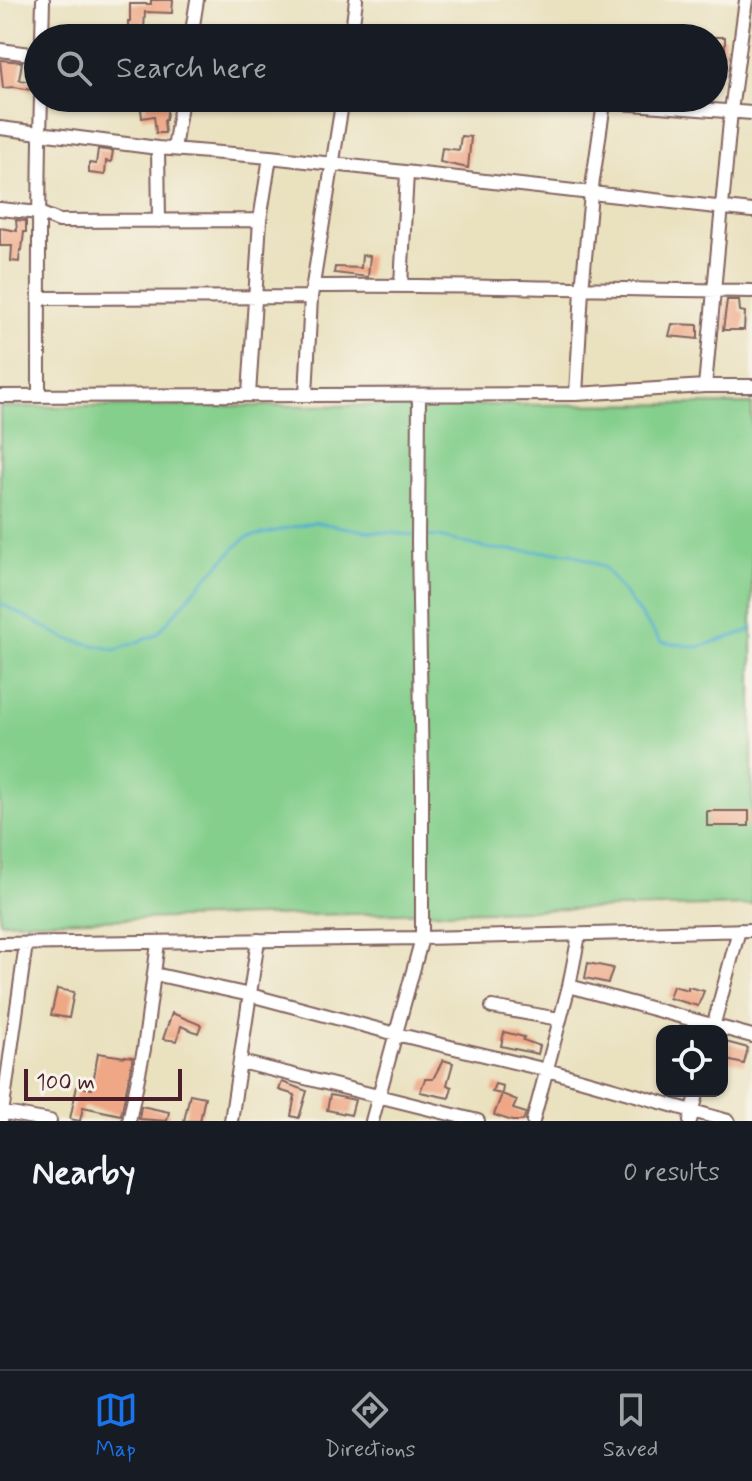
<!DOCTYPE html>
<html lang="en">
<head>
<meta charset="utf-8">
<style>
	body { margin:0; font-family:Mynerve,sans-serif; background:#20242c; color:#f1f3f6 }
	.controls { position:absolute; right:24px; bottom:24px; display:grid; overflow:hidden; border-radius:16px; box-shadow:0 2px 6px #0004 }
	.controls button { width:72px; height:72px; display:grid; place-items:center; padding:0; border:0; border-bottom:2px solid #363941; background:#171b24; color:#f1f3f6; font:40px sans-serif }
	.scale { position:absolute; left:24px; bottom:20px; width:158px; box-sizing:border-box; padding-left:8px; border:4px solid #4a1f2b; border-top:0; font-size:22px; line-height:28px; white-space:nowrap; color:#4a1f2b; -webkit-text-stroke:6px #f7f3e8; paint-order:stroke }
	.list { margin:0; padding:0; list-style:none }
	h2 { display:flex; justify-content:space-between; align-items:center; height:104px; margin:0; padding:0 32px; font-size:34px }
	h2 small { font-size:26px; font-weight:400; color:#9ea1a6 }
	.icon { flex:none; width:44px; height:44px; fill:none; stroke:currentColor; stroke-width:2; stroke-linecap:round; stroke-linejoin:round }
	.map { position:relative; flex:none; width:752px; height:1121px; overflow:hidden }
	.search { position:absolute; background:#171b24; box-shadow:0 2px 6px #0004; left:24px; right:24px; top:24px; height:88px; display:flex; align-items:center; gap:20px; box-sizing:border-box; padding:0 28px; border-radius:44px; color:#9ea1a6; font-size:30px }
	.sheet { height:248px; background:#171b24 }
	nav { display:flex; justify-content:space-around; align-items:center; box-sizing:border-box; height:112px; border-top:2px solid #363941; background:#171b24; font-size:22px; color:#9ea1a6 }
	nav a { display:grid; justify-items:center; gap:4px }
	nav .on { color:#1a73e8 }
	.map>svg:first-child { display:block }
</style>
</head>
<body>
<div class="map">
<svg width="752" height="1121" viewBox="0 0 752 1121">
	<rect width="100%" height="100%" fill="#f7f3e8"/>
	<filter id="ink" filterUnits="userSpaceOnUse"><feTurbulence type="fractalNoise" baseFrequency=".0125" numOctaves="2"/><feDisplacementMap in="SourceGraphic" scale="16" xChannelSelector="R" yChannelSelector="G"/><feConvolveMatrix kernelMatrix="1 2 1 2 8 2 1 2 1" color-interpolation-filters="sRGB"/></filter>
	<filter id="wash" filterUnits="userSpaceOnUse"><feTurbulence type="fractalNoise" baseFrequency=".006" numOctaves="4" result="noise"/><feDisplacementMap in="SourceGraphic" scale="32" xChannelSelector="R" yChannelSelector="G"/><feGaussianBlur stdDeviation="1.8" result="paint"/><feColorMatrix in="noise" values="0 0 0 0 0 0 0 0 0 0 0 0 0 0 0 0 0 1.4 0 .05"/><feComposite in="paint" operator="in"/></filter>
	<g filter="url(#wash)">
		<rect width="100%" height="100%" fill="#eae1bf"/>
		<path fill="#84cf8c" stroke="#67775c" stroke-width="2" d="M752,404V905L0,922V407Z"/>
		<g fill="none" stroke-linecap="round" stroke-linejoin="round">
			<path stroke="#4bacca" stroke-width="3" d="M421,536L439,537L490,549L571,553L604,567L661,642L698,647L746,632L752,628
				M0,603L67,639L116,650L156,635L201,583L245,538L315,522L365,531L413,535"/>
		</g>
		<g id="blocks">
			<path fill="#efa786" d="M151,0H173L172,13L145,12L144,30H128V21H130V4H151Z
				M714,37H725V55H723L717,78L714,77Z
				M0,60L22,62L19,80L33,82L32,90L14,87L3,88Z
				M146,98H169L166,120H164L165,133H156L154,116L142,118L141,109L146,108Z
				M461,136L471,137L468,168L440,162L442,148L459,150Z
				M98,149L113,151L111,162L106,161L105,175L89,173V163L96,164Z
				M16,220L26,221V232H24L22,250H20L19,262L11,261L12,246H0V228L17,231Z
				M362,255L370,256L368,277L334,273L335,267L361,268Z
				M727,300H739L740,311L745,312L744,330H723Z
				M672,324L698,325V339L669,336Z
				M707,811H749V826H707Z
				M588,963L613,968L608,983L585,978Z
				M673,986L688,990V987L704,991L698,1006L669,998Z
				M57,989L74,992L69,1018L51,1015Z
				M172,1013L201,1025L198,1033L181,1026L177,1041L163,1039Z
				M504,1032L524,1037L523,1040L540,1046L538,1054L501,1046Z
				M722,1041L748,1048L744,1064L722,1059Z
				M98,1053L125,1057V1056L133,1057L121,1115L83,1107L80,1121L70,1119L77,1086L92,1089Z
				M443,1060L453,1063L447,1085L452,1087L449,1098L420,1092L425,1079H433Z
				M282,1082L307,1091L299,1118L291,1116L295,1095L279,1090Z
				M495,1084L503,1086L502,1094L517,1100L513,1109L526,1113L523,1121H512L494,1115L502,1094L492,1092Z
				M190,1094L205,1097L200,1121H184Z
				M330,1095L355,1100L351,1115L327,1110Z
				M141,1106L169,1112L167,1121L139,1119Z"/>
		</g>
	</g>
	<g filter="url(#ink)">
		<use href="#blocks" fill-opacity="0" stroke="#82635f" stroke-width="2"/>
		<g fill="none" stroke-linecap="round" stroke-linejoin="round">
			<g stroke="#82635f" stroke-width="16">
				<path id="minor" d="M42,38L43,0
					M191,38L197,0
					M351,38L356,0
					M0,50L38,55
					M553,98L752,113
					M0,128L158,148L270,157L752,211
					M158,148L159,221
					M174,149L182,98
					M0,209L39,213L59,221L260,220
					M401,285L407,173
					M313,286C459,284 606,290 752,291
					M39,298L311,297
					M705,386L731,111L746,0
					M576,394L582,290L591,194L604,103
					M249,395L260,220L270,157
					M306,395L311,297L343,98
					M0,396L576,394L705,386H752
					M39,396C39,297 38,197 41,98
					M0,944L422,938L752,930
					M154,974L250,995L396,1034L547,1070L728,1121
					M569,986L752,1036
					M492,1007L559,1019
					M712,1031L739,930
					M241,1062L478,1121
					M0,1112L50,1121
					M1,1121L26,944
					M129,1121L144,1049L158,943
					M231,1121L258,940
					M372,1121L422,938V780L418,542L419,396
					M533,1121L569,986L579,935
					M690,1121L698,1091"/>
			</g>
			<use href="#minor" stroke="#fff" stroke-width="12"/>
		</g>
	</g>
</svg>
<div class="controls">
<button><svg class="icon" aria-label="locate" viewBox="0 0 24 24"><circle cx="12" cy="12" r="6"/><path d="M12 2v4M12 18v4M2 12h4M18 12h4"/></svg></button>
</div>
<div class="scale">100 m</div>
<div class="search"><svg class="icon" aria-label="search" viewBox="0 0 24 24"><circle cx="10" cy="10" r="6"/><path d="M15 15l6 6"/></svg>Search here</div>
</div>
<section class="sheet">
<h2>Nearby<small>0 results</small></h2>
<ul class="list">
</ul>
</section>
<nav>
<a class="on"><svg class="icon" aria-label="map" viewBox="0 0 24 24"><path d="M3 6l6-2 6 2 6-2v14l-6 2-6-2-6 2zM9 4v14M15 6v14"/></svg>Map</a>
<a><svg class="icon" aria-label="directions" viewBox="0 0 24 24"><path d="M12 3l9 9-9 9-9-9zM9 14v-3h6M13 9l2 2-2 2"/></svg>Directions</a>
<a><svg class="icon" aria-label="saved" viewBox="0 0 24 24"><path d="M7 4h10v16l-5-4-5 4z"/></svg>Saved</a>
</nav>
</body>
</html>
